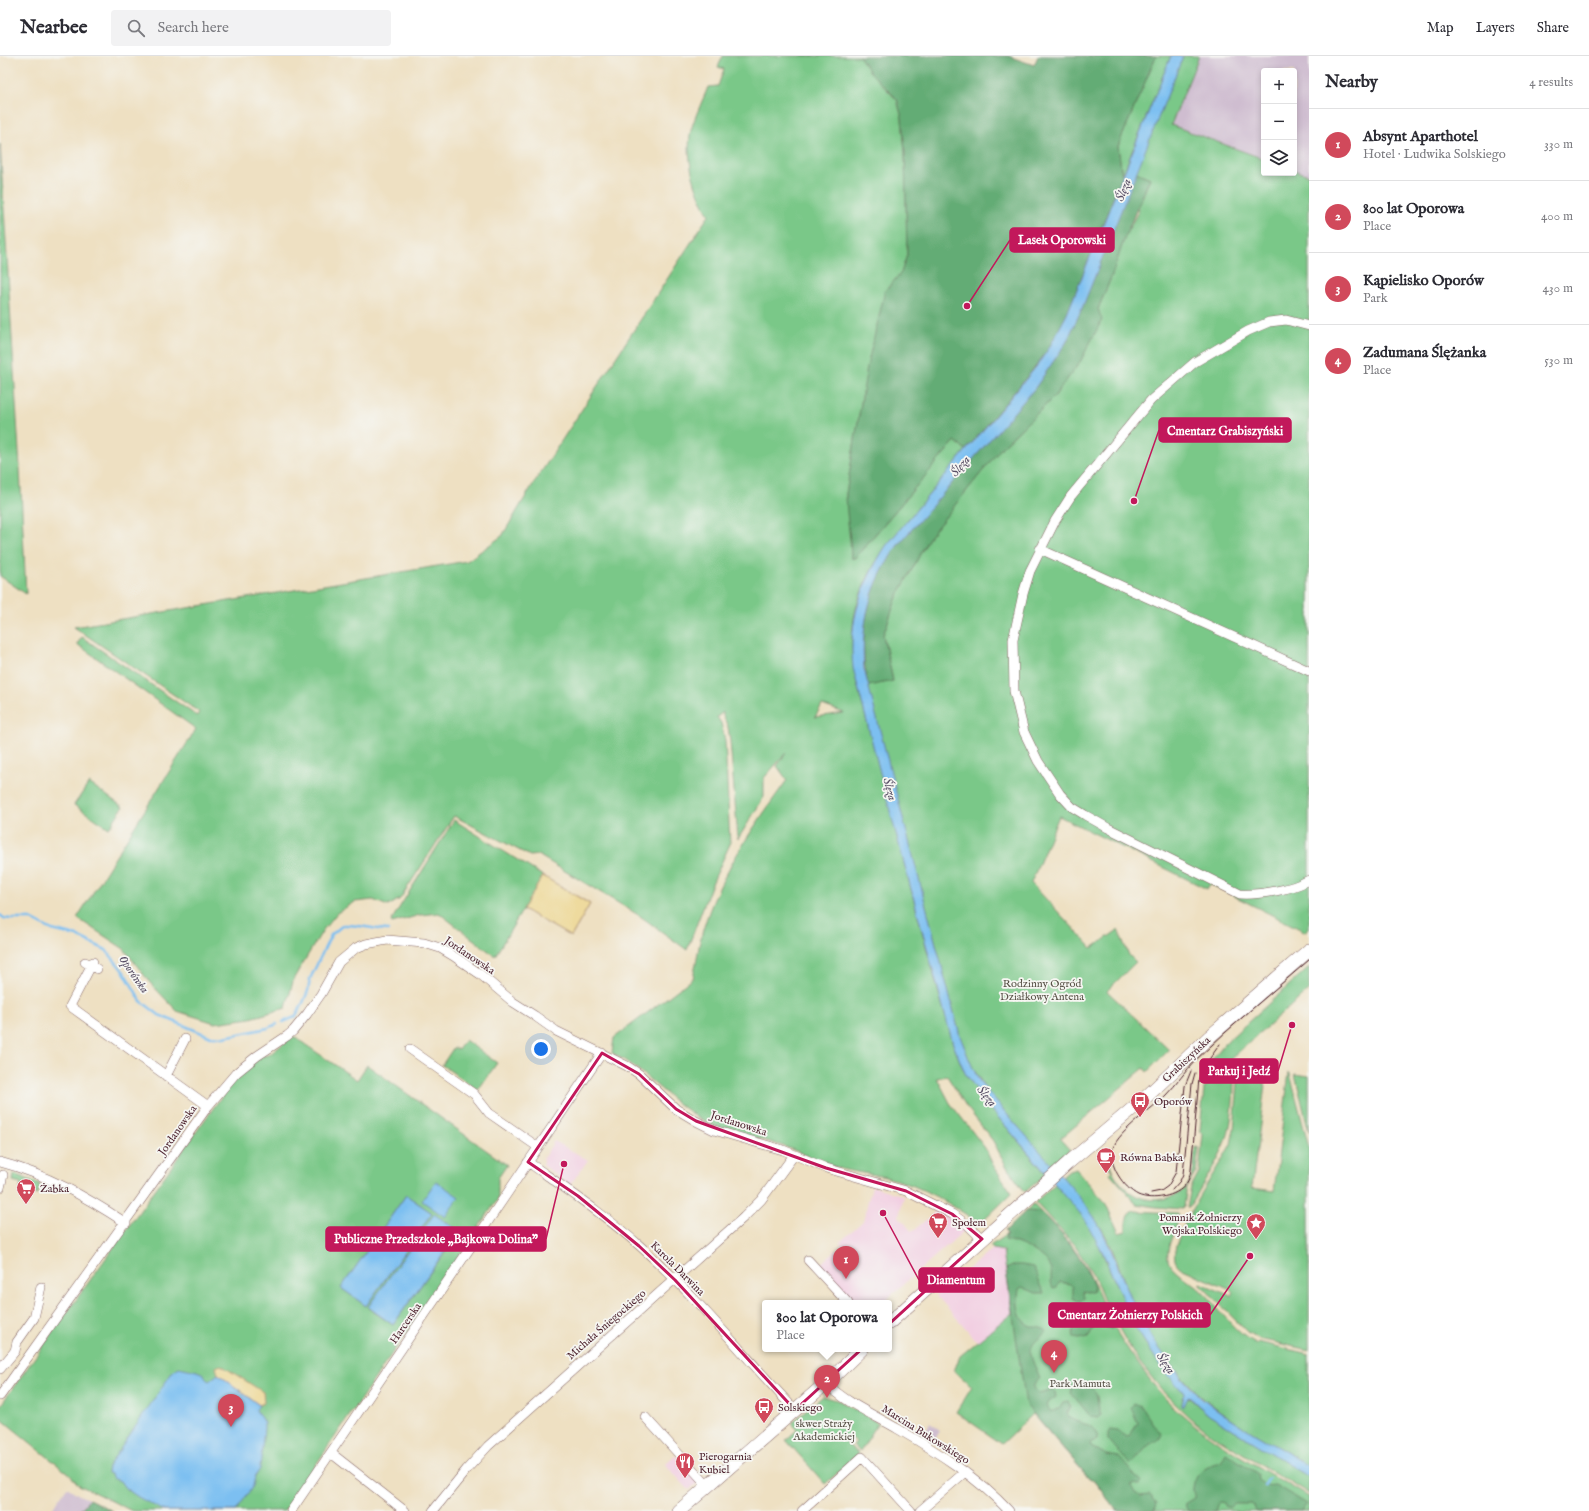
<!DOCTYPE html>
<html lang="en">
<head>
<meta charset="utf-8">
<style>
	body { margin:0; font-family:"IM FELL English",serif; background:#f2f2f3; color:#2b2b33 }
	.controls { position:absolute; right:12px; top:12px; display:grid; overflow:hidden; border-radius:4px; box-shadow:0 2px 6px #0003 }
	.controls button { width:36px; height:36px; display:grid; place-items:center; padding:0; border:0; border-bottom:1px solid #e1e1e2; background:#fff; color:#2b2b33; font:20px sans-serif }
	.you { position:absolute; left:541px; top:993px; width:14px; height:14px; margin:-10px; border:3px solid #fff; border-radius:50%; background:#1a73e8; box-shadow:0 0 0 6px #1a73e833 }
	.badge { display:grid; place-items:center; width:26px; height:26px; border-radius:50%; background:#d1495b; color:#fff; font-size:13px; font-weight:700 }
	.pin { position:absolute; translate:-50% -33px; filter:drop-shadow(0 1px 2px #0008) }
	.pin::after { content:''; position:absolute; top:21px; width:14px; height:12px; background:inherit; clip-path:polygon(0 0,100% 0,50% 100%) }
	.popup { position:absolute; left:762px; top:1244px; width:130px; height:52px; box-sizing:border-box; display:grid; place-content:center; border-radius:4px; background:#fff; filter:drop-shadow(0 1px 3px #0005); font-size:13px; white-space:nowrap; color:#7c7c81 }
	.popup b { font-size:15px; color:#2b2b33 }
	.popup::after { content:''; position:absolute; left:50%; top:100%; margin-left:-8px; border:8px solid transparent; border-top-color:#fff }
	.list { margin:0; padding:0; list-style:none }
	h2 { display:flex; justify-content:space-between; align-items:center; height:52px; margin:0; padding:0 16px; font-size:17px }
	h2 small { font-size:13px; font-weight:400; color:#7c7c81 }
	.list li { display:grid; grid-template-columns:26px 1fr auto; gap:12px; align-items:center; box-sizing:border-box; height:72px; padding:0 16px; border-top:1px solid #e1e1e2 }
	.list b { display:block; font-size:15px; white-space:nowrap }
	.list p { margin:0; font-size:13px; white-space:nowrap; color:#7c7c81 }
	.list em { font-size:13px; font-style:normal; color:#7c7c81 }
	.icon { flex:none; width:22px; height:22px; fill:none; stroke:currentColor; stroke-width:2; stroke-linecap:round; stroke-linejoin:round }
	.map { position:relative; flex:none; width:1309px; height:1455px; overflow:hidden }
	header { display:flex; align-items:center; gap:24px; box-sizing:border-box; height:56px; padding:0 20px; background:#fff; border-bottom:1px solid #e1e1e2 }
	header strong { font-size:19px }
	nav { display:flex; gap:22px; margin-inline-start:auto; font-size:14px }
	.search { width:280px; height:36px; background:#f2f2f3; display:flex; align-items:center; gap:10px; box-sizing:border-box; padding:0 14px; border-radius:4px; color:#7c7c81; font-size:15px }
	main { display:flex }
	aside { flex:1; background:#fff }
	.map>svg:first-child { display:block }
</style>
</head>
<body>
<header>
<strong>Nearbee</strong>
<div class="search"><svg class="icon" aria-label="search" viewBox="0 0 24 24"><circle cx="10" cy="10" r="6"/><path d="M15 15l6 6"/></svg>Search here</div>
<nav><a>Map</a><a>Layers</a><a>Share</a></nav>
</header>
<main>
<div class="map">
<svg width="1309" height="1455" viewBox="0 0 1309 1455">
	<rect width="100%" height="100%" fill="#f6f6f2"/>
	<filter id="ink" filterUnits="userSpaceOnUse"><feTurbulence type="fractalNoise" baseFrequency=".025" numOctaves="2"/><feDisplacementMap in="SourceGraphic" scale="8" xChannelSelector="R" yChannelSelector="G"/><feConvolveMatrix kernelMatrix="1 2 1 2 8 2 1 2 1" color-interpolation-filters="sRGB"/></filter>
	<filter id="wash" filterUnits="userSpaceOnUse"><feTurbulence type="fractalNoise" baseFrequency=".012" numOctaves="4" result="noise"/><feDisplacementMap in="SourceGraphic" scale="16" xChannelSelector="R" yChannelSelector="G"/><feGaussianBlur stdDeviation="0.9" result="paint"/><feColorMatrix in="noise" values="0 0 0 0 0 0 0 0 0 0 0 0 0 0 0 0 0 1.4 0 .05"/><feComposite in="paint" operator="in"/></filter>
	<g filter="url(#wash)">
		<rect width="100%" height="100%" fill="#eee0c2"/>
		<path fill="#f2cfe2" d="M554,1085L588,1104L570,1129L543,1109V1103Z
			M872,1130L904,1140L899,1160L912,1176L936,1155L944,1159L965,1174L882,1247H851L818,1210L842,1189L840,1186L863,1165Z
			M993,1193L1003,1195L1012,1257L978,1286L936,1239Z
			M675,1399L699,1425L689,1434L665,1408Z"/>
		<path fill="#cfbdd0" d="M1198,0H1309V119L1294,114V15H1264V103L1171,69Z
			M930,1367L940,1374L933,1386L924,1380Z
			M67,1431L79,1439L89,1443L80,1455H51Z"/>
		<path fill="#7ac888" stroke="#62745a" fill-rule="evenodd" d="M723,0H859L871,17L897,44L902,62L905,96L907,199L901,217L885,235L862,342L846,438L851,490V502H855L955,385L966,394L886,490C855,537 845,572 857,628L932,913L953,988L961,1008L965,1017L986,1047L1046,1118L1025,1136L1008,1113L993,1085L966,1050L947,1020L937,1022L950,1047L985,1092L993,1109L1012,1137L980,1168C953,1149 922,1130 889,1122C871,1117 853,1117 835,1111C814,1104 795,1093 773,1087C753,1080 729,1077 710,1068C672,1050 648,1015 612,997L614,982L693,922C697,906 698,890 703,874C719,819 754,770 787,724L777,710L786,697L764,722V741L738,783L730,685L728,671L723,660V656L717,661L721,667L725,684L730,788L711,830L687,894L640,860L538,799L530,800L454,760L400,843L388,850L373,844L355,846L337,857L323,874L294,922L286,952L251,962L215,967L177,955L151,928L124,893L77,862L196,673L77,588L82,581L197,660L199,656L74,571L467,505L502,480L532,430L709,159C696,137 686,106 690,80C691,68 703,44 708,31L718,30L724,13L718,11ZM822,649L844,657L815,661Z
			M1156,0H1171L1122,120L1118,90Z
			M1183,0H1199L1171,69L1264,103V117H1294V114L1309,119V873L1306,876L1210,828L1207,833L1059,760L1031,827L1092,892L1118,874L1129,899L1136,906L1107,935L1169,994L1147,1016L1144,1012L1060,1083L1070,1094L1063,1099L1065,1102L1054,1112L987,1035L971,1009L960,980L868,630L893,625L883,579L897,541L930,480L1002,391L1054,341L1080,306L1101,264L1098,253L1112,219L1126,178L1139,154L1138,152L1150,122L1136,116Z
			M0,88L20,412L26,538L0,520Z
			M89,727L123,751L109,772L74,749Z
			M454,764L543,820L495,900L439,857L420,859L392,867L391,865Z
			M1309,911V934L1208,1023L1203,1024L1207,1010L1224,988Z
			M293,980L357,1024L367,1009L507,1109L498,1122V1143L284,1455H132L79,1429L70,1419L0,1362V1350L227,1033L236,1021L262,1000L269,999ZM406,1139L432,1157L366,1250L341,1232ZM434,1159L459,1176L393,1269L368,1252Z
			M465,984L497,1007L478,1034L442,1009L454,991L458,994Z
			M1229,1010L1235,1012C1233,1036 1234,1063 1226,1085C1217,1108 1201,1130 1189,1152H1187L1191,1131L1199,1116L1203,1078L1200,1074L1204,1032Z
			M1244,1010L1267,1013L1252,1132L1274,1135L1289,1016L1290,1018L1309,1092V1294L1259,1283L1247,1276L1200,1228L1201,1227L1231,1240L1233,1235L1183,1213C1179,1211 1176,1208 1175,1204C1169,1182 1219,1111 1231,1088L1234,1073L1239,1014Z
			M1295,1018L1309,1020V1076Z
			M1195,1091L1199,1092L1196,1116L1187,1131L1184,1151L1182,1153L1156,1151L1137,1148L1110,1117L1112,1115L1105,1105L1109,1101C1109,1116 1125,1136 1139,1141C1154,1147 1177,1143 1187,1130C1195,1119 1194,1103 1195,1091Z
			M1076,1113L1105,1146L1119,1177L1126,1175C1126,1167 1125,1158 1134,1155L1177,1157L1179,1163C1175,1175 1164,1194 1169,1207C1172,1215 1190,1226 1197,1231C1218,1249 1233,1277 1257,1288L1258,1286L1309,1298V1409C1266,1384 1219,1361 1184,1323C1163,1301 1145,1273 1132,1245C1122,1222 1116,1197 1103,1175C1091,1156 1076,1139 1062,1121L1069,1115Z
			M14,1118L40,1128L38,1139L33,1137V1135L20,1133L21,1127L13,1125Z
			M1055,1128L1076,1151L1095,1180L1119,1235L1144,1285L1162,1312L1184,1337L1182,1349L1184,1350L1187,1340L1209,1359L1309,1421V1438L1211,1378L1190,1362L1166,1339L1140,1307L1125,1283L1106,1250L1094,1220L1075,1190L1035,1146Z
			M1033,1148C1051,1166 1069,1184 1082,1205C1095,1226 1102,1249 1114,1271C1126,1292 1142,1313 1157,1333C1194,1378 1260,1411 1309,1441V1455H1117L1093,1424L1088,1421L1033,1358L1002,1388L956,1356L972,1330L954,1315L960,1300L1012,1257L1003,1195L993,1193L990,1190L1007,1178L1005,1175Z
			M823,1340L840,1345L878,1367L860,1396L853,1389L856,1386L852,1382L846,1387L859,1398L825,1428L786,1384L797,1374L792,1367Z"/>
		<path fill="#63ac74" stroke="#566650" d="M859,0H1008L1034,9L1038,0H1156L1118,90L1122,120L1067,258L1049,292L1036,310L966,394L955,385L855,502H851C851,481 846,460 846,438L867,311L885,235L901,217L907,199L905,96L902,62L897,43L871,17Z
			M1136,116L1150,122L1126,178L1112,219L1098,253L1102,264L1080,306L1054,341L1002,391L930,480L897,541L883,579L893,625L868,630C857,578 867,532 898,489L1035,332L1066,287L1083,250Z
			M1026,1155L1041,1156C1063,1178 1082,1201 1094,1230L1092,1236H1090L1084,1234L1083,1236L1084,1242L1081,1245H1077L1073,1242V1231L1070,1228L1060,1226L1057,1231L1053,1232C1049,1226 1053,1217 1050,1210C1046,1198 1017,1186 1005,1184V1180L1007,1178L1005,1175Z
			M1015,1209H1022L1033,1211L1037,1219L1044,1237H1036L1022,1231L1019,1233C1017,1246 1016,1264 1031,1270C1036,1272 1041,1271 1046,1274C1044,1281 1039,1281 1035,1286C1025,1296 1036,1311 1040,1322L1034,1329V1334L1039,1338L1053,1334L1055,1336L1056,1341L1049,1346L1047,1350L1050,1355C1057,1356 1059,1352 1063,1346L1068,1345L1070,1350L1067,1356C1070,1372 1100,1362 1097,1384L1091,1386L1090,1389L1106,1399L1119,1401L1141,1427L1139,1429L1131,1428V1430L1135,1437L1140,1440L1150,1439L1157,1447L1155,1455H1117L1093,1424L1088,1421L1026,1349L1006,1213Z
			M1102,1246L1114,1271L1111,1273L1103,1270L1094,1271L1088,1282L1085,1283L1074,1281C1070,1270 1082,1252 1092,1248C1095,1247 1099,1247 1102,1246Z
			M1079,1327C1103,1333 1094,1340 1101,1359L1099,1362L1091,1361L1071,1337L1073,1329Z
			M1134,1347L1141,1350L1156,1372L1162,1377L1159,1383L1149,1389L1130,1409L1108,1383V1377L1110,1374L1118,1375L1126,1380L1130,1379L1138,1367L1131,1352Z
			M1226,1397L1258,1418L1259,1424C1264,1430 1267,1430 1275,1429L1307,1448L1301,1455H1257L1251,1447H1235C1232,1450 1232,1453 1226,1452L1224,1448L1221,1447L1217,1449L1215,1455H1188L1184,1448L1194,1442C1195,1438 1192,1437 1193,1432C1195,1415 1206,1409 1221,1406Z
			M89,1443L113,1455H80Z"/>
		<path fill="#eeda9e" stroke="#9c7c64" d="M543,820L590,848L571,881L523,853Z
			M221,1309L263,1336L264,1347L259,1349L218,1318L216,1311Z"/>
		<path fill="#7bbff1" stroke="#626f8e" d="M1171,0H1183L1083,250L1066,287L1035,332L898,489C871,527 860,566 864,613L960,980C966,995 971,1010 979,1024C989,1038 1001,1051 1012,1064C1037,1092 1064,1121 1087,1151C1111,1182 1119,1220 1137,1254C1155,1289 1179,1325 1211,1349C1242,1372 1276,1390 1309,1409V1421L1209,1359L1188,1340L1183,1351L1182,1349L1184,1337L1162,1312L1133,1268L1102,1195L1084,1162L986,1047L965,1017L953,988L891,759L853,612C848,565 861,529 886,490L1036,311L1049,292L1067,258Z
			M436,1125L459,1141L445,1161L422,1145Z
			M406,1139L432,1157L366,1250L341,1232Z
			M434,1158L459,1175L393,1269L368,1251Z
			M179,1311L197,1315L204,1318L206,1323L209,1325L218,1318L259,1349L256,1354L264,1367V1372L260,1413L255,1421L253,1430L236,1455H164L138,1441L125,1432L120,1425L112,1422L111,1418L107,1417L108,1411L173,1315Z"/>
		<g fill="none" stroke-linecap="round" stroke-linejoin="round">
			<path stroke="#7bbff1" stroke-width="2.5" d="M0,859L4,862L10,863H31L52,874L77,880L106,894L124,916L141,945L159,959L209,980L224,981L268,972L277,968
				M283,966L295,961L302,949L308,935L310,923L331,879L343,869C359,868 372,873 388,874
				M1264,1430L1269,1422"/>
		</g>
	</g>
	<g filter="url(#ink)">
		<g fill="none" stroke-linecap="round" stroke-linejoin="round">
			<g stroke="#836360" stroke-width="10">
				<path id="street" d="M1309,270L1286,264L1269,266L1248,275L1195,306L1151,344L1071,440L1055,465L1030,515L1023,538L1013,584L1014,635L1024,676L1038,705L1060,738L1072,751L1085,759L1108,772L1240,838C1260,839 1291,834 1309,824
					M1040,493L1309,615
					M85,906L97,913
					M93,906L70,950L208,1050
					M410,993L474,1038L489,1057L538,1091
					M166,1020L185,983
					M0,1106C46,1118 86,1141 126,1167
					M528,1106C566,1133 605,1159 640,1190C696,1240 743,1299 795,1354
					M0,1132L3,1119
					M808,1204L848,1247
					M0,1313L15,1295L17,1286L34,1262L41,1231
					M826,1327C846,1347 874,1359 898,1373C938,1396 977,1421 1009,1455
					M0,1340L208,1050L236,1017L257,1000L287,980L293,975L307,958L321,938L339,906L356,892L366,888L387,884L424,887L440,892L455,901L480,918L513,946L535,960L556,975L627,1010L639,1018L676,1053L696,1065L714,1074L783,1094L826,1112L906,1135L952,1158L968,1169L982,1183
					M645,1361L708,1430
					M331,1397L405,1455
					M291,1455L485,1170L602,997
					M433,1455L467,1413L488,1390L744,1161L761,1144L794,1099
					M802,1455L862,1401L911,1455
					M920,1455L965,1416"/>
			</g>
			<g stroke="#836360" stroke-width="14">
				<path id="secondary" d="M889,1267L1068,1107L1145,1042L1208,982L1309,894
					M679,1455L833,1321L862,1293"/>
			</g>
			<use href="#street" stroke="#fff" stroke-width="9"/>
			<use href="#secondary" stroke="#fff" stroke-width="13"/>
			<path stroke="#4a1f2b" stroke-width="1" d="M1220,988L1203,1012L1199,1022L1191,1114C1190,1119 1189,1124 1186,1128C1177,1141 1152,1145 1138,1139C1124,1132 1107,1108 1113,1092C1119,1075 1153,1052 1166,1039C1177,1028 1185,1015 1196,1004C1232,969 1271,937 1309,904
				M1172,1134L1180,1125L1183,1118L1192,1028L1195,1017
				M1151,1137L1161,1135L1168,1130L1176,1116L1185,1030L1191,1015"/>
		</g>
	</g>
	<path fill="none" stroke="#c2185b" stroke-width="3" stroke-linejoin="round" d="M602,997L639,1018L676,1053L696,1065L826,1112L906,1135L952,1158L982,1183L795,1354L675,1224L639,1190L578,1140L528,1106Z"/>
	<defs>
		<g id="bus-pin" transform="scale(1)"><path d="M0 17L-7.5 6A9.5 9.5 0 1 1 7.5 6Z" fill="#d1495b" stroke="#f6f6f2"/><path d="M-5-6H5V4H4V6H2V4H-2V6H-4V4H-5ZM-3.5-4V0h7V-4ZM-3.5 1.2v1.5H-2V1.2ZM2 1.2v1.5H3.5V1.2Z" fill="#fff"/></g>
		<g id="cafe-pin" transform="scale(1)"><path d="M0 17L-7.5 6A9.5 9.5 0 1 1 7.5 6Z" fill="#d1495b" stroke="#f6f6f2"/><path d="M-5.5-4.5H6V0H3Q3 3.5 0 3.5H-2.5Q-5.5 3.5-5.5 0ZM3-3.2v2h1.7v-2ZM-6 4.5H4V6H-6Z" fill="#fff"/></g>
		<g id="supermarket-pin" transform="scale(1)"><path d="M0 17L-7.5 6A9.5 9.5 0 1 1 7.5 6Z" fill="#d1495b" stroke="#f6f6f2"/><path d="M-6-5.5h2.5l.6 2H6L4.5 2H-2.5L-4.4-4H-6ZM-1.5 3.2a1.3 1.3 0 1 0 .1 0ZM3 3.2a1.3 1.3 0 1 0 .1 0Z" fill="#fff"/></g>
		<g id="sight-pin" transform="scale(1)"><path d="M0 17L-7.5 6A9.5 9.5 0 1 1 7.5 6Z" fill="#d1495b" stroke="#f6f6f2"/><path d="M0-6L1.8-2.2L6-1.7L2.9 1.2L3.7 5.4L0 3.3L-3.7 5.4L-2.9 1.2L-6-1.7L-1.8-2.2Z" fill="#fff"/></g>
		<g id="restaurant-pin" transform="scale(1)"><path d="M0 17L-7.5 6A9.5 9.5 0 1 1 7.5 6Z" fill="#d1495b" stroke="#f6f6f2"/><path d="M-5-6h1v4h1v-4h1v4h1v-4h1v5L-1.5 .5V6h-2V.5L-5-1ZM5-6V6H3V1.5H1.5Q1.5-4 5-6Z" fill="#fff"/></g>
	</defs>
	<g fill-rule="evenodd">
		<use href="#bus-pin" x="1140" y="1045"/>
		<use href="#cafe-pin" x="1106" y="1101"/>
		<use href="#supermarket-pin" x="26" y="1132"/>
		<use href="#supermarket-pin" x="938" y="1166"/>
		<use href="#sight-pin" x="1256" y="1167"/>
		<use href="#bus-pin" x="764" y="1351"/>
		<use href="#restaurant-pin" x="685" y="1406"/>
	</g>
	<g text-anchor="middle" stroke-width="3.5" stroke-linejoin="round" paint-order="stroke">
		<g font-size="11" fill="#4a1f2b" stroke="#f6f6f2">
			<text transform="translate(470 899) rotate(34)" y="4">Jordanowska</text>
			<text transform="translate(1186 1003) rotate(-43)" y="4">Grabiszyńska</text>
			<text transform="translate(739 1067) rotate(18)" y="4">Jordanowska</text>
			<text transform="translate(177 1074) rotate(-55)" y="4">Jordanowska</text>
			<text transform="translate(678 1212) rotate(45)" y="4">Karola Darwina</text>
			<text transform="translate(405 1267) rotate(-56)" y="4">Harcerska</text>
			<text transform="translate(606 1268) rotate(-41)" y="4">Michała Śniegockiego</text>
			<text transform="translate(926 1378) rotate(32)" y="4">Marcina Bukowskiego</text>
		</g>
		<g font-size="11" fill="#585247" stroke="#f6f6f2">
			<text x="1042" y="931">Rodzinny Ogród<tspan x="1042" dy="13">Działkowy Antena</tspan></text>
			<text x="1080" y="1331">Park Mamuta</text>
			<text x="824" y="1371">skwer Straży<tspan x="824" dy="13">Akademickiej</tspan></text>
		</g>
		<g font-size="11" fill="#4a1f2b" stroke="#f6f6f2" text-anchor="start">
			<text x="1154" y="1049">Oporów</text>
			<text x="1120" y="1105">Równa Babka</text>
			<text x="40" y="1136">Żabka</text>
			<text x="1242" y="1165" text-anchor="end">Pomnik Żołnierzy<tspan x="1242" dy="13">Wojska Polskiego</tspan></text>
			<text x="952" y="1170">Społem</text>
			<text x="778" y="1355">Solskiego</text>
			<text x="699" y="1404">Pierogarnia<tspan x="699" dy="13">Kubiel</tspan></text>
		</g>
		<g font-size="12" font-style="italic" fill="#594f66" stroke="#f6f6f2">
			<text transform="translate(1123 134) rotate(-68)" y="4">Ślęza</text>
			<text transform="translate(960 410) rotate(-50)" y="4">Ślęza</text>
			<text transform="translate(890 733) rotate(75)" y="4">Ślęza</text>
			<text transform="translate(134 918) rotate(55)" y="4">Oporówka</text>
			<text transform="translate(987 1040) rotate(50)" y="4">Ślęza</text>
			<text transform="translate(1166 1307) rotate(56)" y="4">Ślęza</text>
		</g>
	</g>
	<path fill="none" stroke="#c2185b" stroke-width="1.5" d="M967 250L1010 184M1134 445L1159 374M1292 969L1278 1015M564 1108L546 1183M883 1157L919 1224M1250 1200L1210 1259"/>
	<g fill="#c2185b" stroke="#f6f6f2" stroke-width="1.5">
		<circle cx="967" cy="250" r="4"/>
		<circle cx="1134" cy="445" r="4"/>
		<circle cx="1292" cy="969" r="4"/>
		<circle cx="564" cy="1108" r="4"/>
		<circle cx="883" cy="1157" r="4"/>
		<circle cx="1250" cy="1200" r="4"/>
	</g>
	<g fill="#c2185b" stroke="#c2185b" stroke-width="1.5">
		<rect x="1010" y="172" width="104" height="24" rx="4"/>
		<rect x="1159" y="362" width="132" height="24" rx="4"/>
		<rect x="1200" y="1003" width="78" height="24" rx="4"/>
		<rect x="326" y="1171" width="220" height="24" rx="4"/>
		<rect x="919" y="1212" width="75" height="24" rx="4"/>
		<rect x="1049" y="1247" width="161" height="24" rx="4"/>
	</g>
	<g font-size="12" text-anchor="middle" font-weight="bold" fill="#fff">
		<text x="1062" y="188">Lasek Oporowski</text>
		<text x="1225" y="379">Cmentarz Grabiszyński</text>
		<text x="1239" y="1019">Parkuj i Jedź</text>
		<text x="436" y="1187">Publiczne Przedszkole „Bajkowa Dolina”</text>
		<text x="956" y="1228">Diamentum</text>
		<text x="1130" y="1263">Cmentarz Żołnierzy Polskich</text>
	</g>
</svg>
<div class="controls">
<button>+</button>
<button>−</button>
<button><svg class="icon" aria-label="layers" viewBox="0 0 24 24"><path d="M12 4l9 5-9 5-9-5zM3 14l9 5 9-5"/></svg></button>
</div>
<div class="you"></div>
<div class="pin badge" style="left:846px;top:1223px">1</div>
<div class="pin badge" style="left:827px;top:1342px">2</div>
<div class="popup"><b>800 lat Oporowa</b>Place</div>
<div class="pin badge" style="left:231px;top:1371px">3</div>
<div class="pin badge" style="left:1054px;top:1317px">4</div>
</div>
<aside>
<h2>Nearby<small>4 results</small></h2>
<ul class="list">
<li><span class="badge">1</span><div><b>Absynt Aparthotel</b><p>Hotel · Ludwika Solskiego</p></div><em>330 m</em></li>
<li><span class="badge">2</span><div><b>800 lat Oporowa</b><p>Place</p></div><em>400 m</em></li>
<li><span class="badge">3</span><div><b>Kąpielisko Oporów</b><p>Park</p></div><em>430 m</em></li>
<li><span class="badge">4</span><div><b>Zadumana Ślężanka</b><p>Place</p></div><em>530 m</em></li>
</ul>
</aside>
</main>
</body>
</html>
